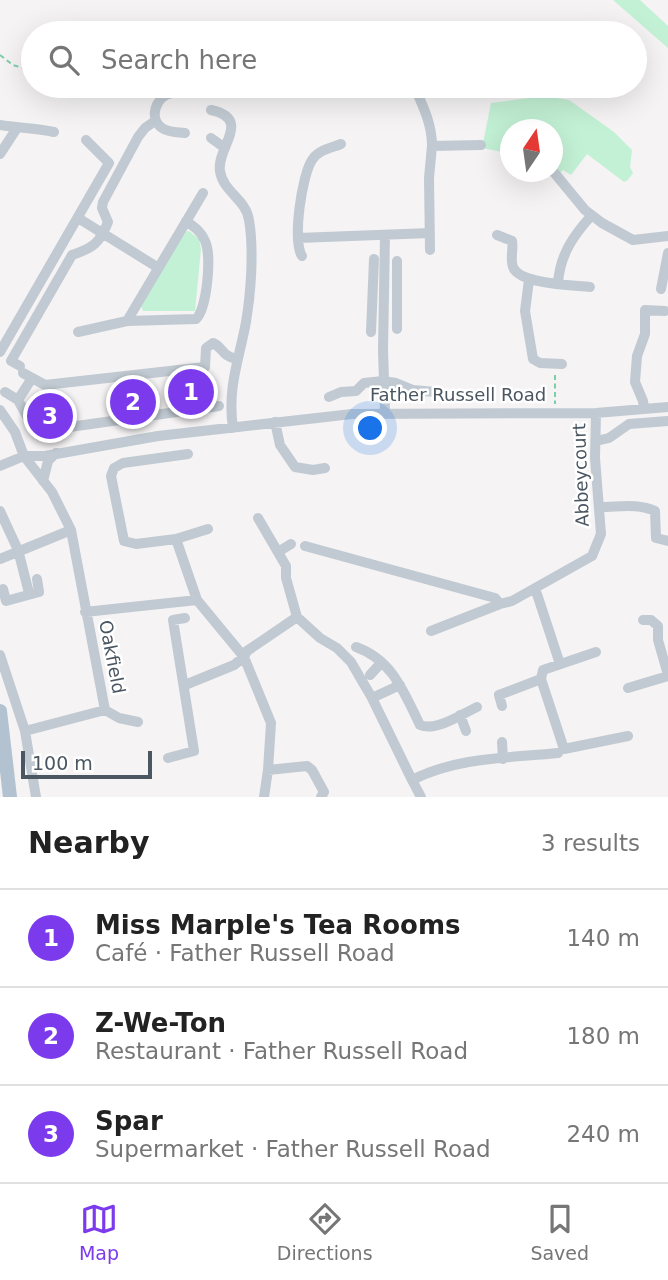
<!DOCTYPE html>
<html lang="en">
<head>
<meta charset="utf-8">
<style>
	body { margin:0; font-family:"DejaVu Sans",sans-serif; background:#f2f2f2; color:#222 }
	.compass { position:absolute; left:500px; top:119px; width:63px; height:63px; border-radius:50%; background:#fff; box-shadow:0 7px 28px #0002; rotate:13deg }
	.scale { position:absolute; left:21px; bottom:18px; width:131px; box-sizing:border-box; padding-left:7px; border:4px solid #4a5661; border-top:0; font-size:19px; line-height:24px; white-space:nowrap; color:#4a5661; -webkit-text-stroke:5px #fff; paint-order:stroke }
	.you { position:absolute; left:371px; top:429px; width:24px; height:24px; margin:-18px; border:5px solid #fff; border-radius:50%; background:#1a73e8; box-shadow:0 0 0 10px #1a73e833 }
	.badge { display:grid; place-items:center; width:46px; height:46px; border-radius:50%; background:#7c3aed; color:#fff; font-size:23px; font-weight:700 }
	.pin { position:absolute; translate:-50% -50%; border:4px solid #fff; box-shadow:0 2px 7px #0006 }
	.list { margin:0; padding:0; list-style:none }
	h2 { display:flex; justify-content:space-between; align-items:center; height:91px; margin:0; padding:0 28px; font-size:30px }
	h2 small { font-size:23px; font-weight:400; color:#767676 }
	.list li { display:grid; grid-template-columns:46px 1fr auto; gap:21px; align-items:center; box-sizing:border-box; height:98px; padding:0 28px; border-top:2px solid #e0e0e0 }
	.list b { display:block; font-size:26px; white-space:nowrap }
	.list p { margin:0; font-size:23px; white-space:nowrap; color:#767676 }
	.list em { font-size:23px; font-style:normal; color:#767676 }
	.icon { flex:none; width:38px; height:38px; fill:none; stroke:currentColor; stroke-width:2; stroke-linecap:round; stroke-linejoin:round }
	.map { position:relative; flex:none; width:668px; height:797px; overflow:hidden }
	.search { position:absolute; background:#fff; box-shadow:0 7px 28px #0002; left:21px; right:21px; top:21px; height:77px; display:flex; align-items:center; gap:18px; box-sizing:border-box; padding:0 24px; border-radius:38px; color:#767676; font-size:26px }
	.sheet { height:385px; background:#fff }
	nav { display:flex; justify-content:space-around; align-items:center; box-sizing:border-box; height:98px; border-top:2px solid #e0e0e0; background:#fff; font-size:19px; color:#767676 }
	nav a { display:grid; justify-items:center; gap:4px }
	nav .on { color:#7c3aed }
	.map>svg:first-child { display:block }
</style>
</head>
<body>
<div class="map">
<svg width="668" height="797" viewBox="0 0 668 797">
	<rect width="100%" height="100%" fill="#f5f3f3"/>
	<path fill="#c3f1d5" d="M613,0H640L668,26V48Z
		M545,96L569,100L614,132L632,150L630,167L633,173L628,180L624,182L587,154L571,175L563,170L560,173L553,166L552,130H510V141H507L502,152L482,148L491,103Z
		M189,231L199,239L201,249L195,311H143L140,303L182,232Z"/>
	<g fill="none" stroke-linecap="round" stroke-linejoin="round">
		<path stroke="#7ad0a6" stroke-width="2" stroke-dasharray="5 3.5" stroke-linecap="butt" d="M0,55L13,65L33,71
			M90,86L99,88
			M555,375V404"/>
		<path stroke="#c1cad2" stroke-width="10" d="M414,86C423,106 432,124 432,146L481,145
			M211,110C253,119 216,148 220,171C223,192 246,199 249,220C254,249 251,293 246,322C239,360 227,388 233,428
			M0,125C18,128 35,128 54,132
			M185,133C178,132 169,133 162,128C148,118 156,96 172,93C177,91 184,93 189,93
			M211,138L225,148
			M0,154L17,128
			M552,170L585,210L602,223L633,240L668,236
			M78,218L157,267
			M186,221C194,227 201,231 205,241C212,255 207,309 196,319L127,321L203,193
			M385,235L383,350L385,412
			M497,235L512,241C514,249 509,261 514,269C523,284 573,285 590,287
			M298,238L430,233
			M430,250L429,178L432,146
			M302,256C292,241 302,175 312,160C318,150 331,148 341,144
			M397,261V329
			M529,280L525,311L533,359L540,363L562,364
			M558,283C560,255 573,236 591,216
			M661,289L668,253
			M78,332L127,321
			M371,332L374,259
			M0,352L109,163L86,140
			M20,366L11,361L72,255C93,248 100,243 108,222L102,208L103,202L138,137L145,128L155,121
			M23,373L45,385L205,367L206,348L213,343C223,347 221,356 237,359
			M5,392L18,400L34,429L41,431L219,406
			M329,397L341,392L356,391L364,383L383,381L396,383L413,390L435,392
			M18,400L32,378
			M644,409L643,401L635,382L637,356L645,334V310L665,311
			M0,410L15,432L24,456L52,492L71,530L105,710
			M275,422L280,445L295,467L313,470L325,468
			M596,441L609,438L629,424L668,421
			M0,466L24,456H45L158,436L352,414L596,413L668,407
			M43,481L48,461L56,453
			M601,507C619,507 638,503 655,511L656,538L668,541
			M0,511L18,550L29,593
			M258,518L286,566V578L297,617
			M176,539L208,529
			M305,546L495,598L500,604
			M278,552L291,544
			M0,559L71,530
			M535,588L560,664
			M3,589L6,601L39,592L37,579
			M197,600L244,657L247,651L297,617L320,638L337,648L351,662L372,698L400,685
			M85,612L197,600L176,539L136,544L124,541L111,476L114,468L123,463L188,454
			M643,620H651L658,626V640L668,675
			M431,631L500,604L512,601L592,556L601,534L595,458L596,413
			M356,647C393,660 404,693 420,725C436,732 462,714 477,707
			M0,655L25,731L36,797
			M370,675L381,663
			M541,679L564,749L628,736
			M185,685L234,665L244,657L271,723L268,770L307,766L312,770L324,792L321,797
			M628,688L668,676
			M372,698L412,780
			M502,706L499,695L541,679L543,670L596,652
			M460,715L466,731
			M25,731L105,710L119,718L138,722
			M502,742L503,759
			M168,758L194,751L173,620L185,618
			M264,797L268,770
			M421,797L412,780C457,757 509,758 558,753"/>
		<path stroke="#b3c2d1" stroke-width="14" d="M0,711L10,797"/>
	</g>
	<g text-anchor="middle" stroke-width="5" stroke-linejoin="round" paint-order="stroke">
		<g font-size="18" fill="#4a5661" stroke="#fff">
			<text x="458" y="401">Father Russell Road</text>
			<text transform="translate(581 475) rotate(-92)" y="6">Abbeycourt</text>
			<text transform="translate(112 657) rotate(79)" y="6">Oakfield</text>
		</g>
	</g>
</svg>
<svg class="compass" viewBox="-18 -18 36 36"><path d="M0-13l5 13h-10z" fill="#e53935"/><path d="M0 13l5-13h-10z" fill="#767676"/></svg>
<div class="scale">100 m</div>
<div class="you"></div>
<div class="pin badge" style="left:191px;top:392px">1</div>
<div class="pin badge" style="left:133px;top:402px">2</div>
<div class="pin badge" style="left:50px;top:416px">3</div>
<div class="search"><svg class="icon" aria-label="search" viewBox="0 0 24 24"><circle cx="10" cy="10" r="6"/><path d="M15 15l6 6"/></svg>Search here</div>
</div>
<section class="sheet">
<h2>Nearby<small>3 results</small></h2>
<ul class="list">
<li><span class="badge">1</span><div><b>Miss Marple's Tea Rooms</b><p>Café · Father Russell Road</p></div><em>140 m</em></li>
<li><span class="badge">2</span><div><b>Z-We-Ton</b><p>Restaurant · Father Russell Road</p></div><em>180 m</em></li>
<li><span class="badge">3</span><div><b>Spar</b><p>Supermarket · Father Russell Road</p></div><em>240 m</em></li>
</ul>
</section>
<nav>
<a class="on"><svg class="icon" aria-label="map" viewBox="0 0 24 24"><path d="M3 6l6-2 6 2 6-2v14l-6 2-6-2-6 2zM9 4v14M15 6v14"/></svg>Map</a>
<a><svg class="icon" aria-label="directions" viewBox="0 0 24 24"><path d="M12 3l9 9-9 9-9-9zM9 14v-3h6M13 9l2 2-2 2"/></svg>Directions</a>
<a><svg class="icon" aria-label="saved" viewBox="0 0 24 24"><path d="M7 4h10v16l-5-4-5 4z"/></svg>Saved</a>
</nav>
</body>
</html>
